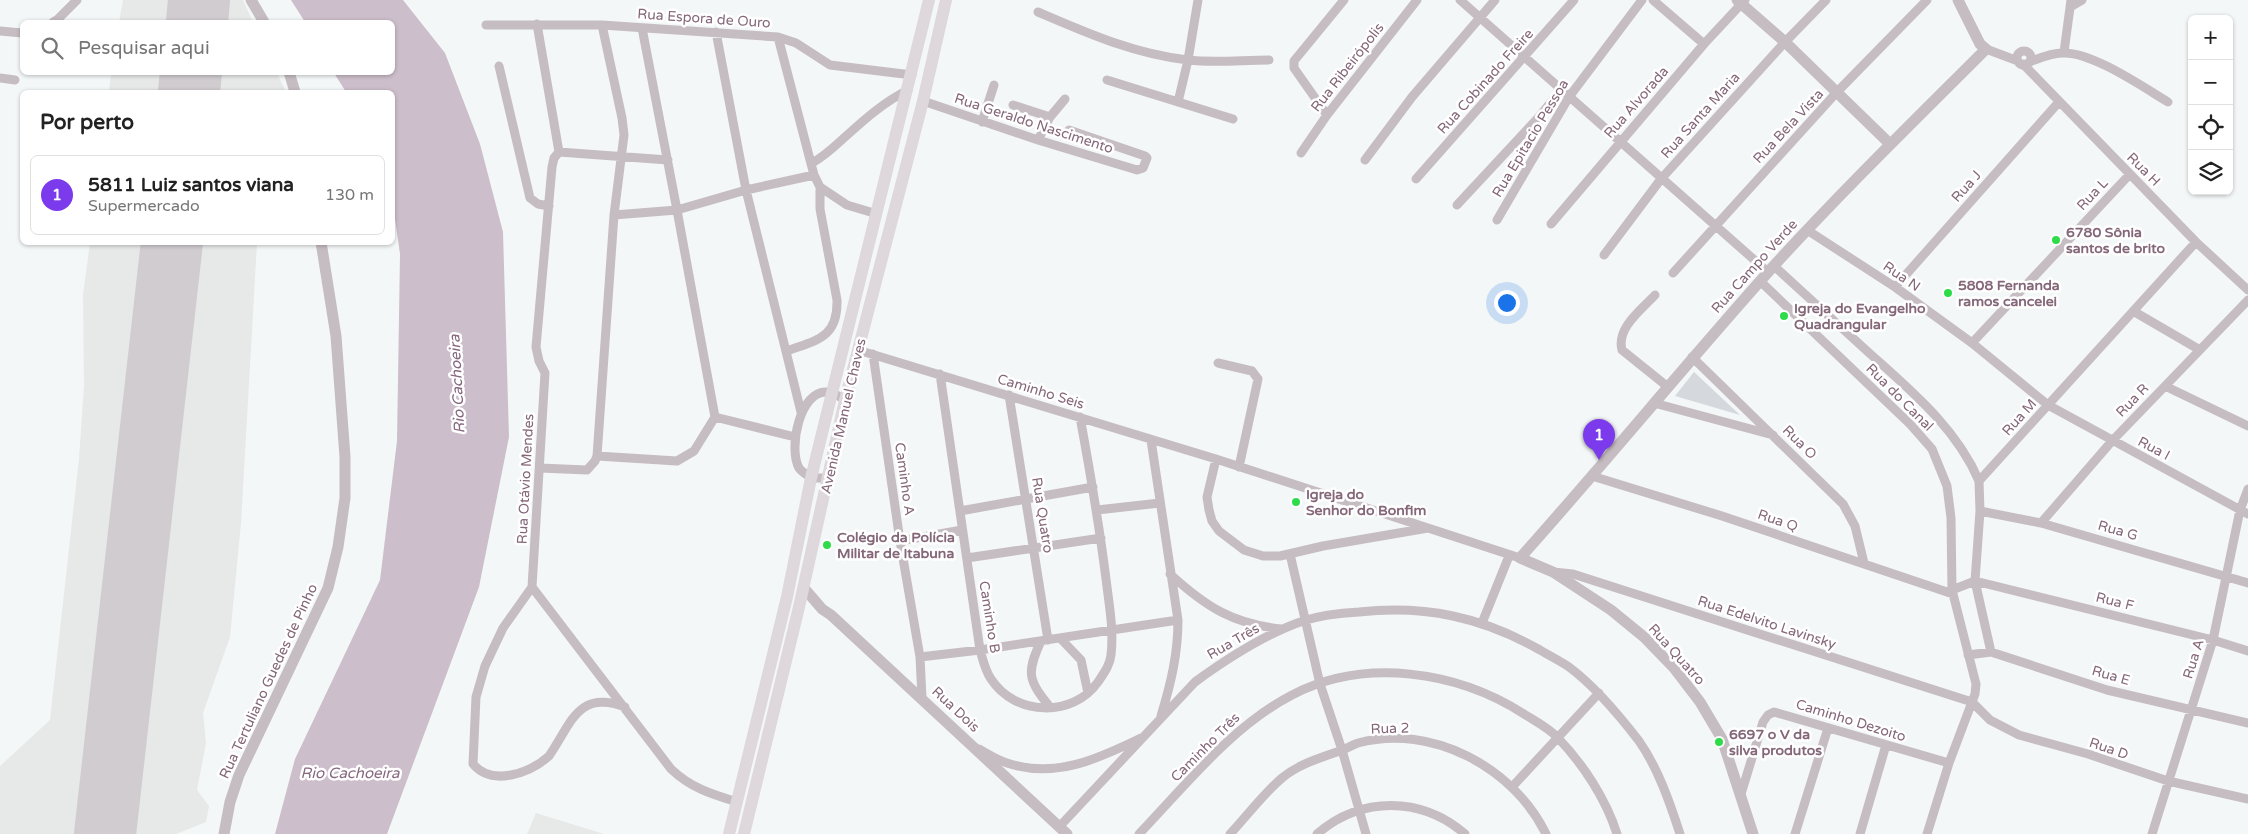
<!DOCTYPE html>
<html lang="pt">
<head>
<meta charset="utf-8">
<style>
	body { margin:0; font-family:"Varela Round",sans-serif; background:#f2f2f2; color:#222 }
	.controls { position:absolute; right:15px; top:15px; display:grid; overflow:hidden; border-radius:8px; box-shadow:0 1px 4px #0004 }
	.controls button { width:45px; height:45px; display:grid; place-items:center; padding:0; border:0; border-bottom:1px solid #e0e0e0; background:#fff; color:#222; font:25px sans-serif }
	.you { position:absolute; left:1506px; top:302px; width:18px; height:18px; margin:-12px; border:4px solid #fff; border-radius:50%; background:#1a73e8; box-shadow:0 0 0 8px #1a73e833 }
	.badge { display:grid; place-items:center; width:32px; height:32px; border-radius:50%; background:#7c3aed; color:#fff; font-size:16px; font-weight:700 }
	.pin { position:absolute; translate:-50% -41px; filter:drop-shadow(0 1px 2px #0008) }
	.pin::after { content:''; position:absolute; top:26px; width:18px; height:15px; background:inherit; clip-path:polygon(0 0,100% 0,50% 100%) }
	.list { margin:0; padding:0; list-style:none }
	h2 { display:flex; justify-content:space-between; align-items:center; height:65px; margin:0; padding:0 20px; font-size:21px }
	h2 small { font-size:16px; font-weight:400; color:#767676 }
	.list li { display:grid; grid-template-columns:32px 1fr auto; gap:15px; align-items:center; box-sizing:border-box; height:80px; margin:0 10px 10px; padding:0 10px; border:1px solid #e0e0e0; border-radius:8px }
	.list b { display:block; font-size:19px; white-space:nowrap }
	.list p { margin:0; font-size:16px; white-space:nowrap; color:#767676 }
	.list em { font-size:16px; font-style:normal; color:#767676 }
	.icon { flex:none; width:28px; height:28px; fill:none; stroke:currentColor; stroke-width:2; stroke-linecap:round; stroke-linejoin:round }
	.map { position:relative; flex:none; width:2248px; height:834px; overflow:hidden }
	.search { position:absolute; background:#fff; box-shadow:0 1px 4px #0004; left:20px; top:20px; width:375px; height:55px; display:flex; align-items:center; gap:12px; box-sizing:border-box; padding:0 18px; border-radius:8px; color:#767676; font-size:19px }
	.panel { position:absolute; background:#fff; box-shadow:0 1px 4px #0004; left:20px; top:90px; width:375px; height:155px; border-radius:8px }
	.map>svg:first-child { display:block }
</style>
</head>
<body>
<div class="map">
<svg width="2248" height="834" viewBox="0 0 2248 834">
	<rect width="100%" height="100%" fill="#f4f7f7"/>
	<path fill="#e7e8e8" d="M123,0H243L253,22H119Z
		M111,73H277L286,92H109Z
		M90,243H257L241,523L230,637L203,713L206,743L197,790L209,806L206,822L176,834H0V766L50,720L79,459L84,386L83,295Z
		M536,813L604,834H527Z"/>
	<path fill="#d5d9de" d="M1694,372L1740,415L1675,396Z"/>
	<path fill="#ccbeca" d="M291,0H403L445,53L480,144L503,232L509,437L479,587L387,834H275L295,759L380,580L397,441L400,254L393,205L392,92H346L334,73L392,72V22H305Z"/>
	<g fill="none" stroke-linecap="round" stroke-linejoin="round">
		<path stroke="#d0ccd0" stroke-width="62" d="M197,22L199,0
			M189,92L191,72
			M105,834L172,242"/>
		<path stroke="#c6bdc2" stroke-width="9" d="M1460,0L1768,272
			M1653,0L1704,44
			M2070,7L2082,0
			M1038,12C1087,33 1134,54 1188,60C1214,63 1242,60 1269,60
			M53,22L58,19L77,0
			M537,24L559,152
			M486,25H602L778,37L796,43L830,65L912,75
			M0,31L22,33
			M716,32L746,190L801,412
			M778,37L814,175L820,187V209L837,300C838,338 817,340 787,351
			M1986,49L2018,61
			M2017 58a7 7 0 1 1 14 0a7 7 0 1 1-14 0Z
			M2064,52L2071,0
			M2029,62C2040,58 2051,53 2062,53C2091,51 2143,87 2168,102
			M2023,64L2196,242L2248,290
			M499,66L530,198L538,204L549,206
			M0,78L15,80
			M1107,80L1233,119
			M923,101L1038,140L1137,170L1143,168L1147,158L1145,156L1069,130
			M1178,102L1188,60L1198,0
			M1013,105L1050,117
			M1327,115L1294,68V61L1344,0
			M982,122L994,85
			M1038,140L1050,117L1065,99
			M559,152L668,160
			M1301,153L1327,115L1417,0
			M1365,160L1412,97L1495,0
			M812,163C825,156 834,147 845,137C865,119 884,102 908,90
			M1416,179L1574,0
			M820,187L847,205L877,214
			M1457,205L1537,119L1561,90
			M614,215L677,210L746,190L814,175
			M1497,220L1569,97L1642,0
			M1551,224L1704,44L1745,0
			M1807,230L1895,287L1972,343L2048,405L2248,514
			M1604,255L1661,179L1785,42L1826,0
			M1774,266C1805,294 1836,323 1867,351C1909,389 1956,427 1979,481
			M1673,273L1837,92L1927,0
			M1760,281L1910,424L1932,449L1947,486L1951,518L1952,590L1976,684L1975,694L1949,763L1927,834
			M1895,287L2058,103
			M1655,295C1642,309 1616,328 1622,350L1668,387
			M2133,311L2200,350
			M1972,343L2130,174
			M858,350L1216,459L1428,528
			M873,354L900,541L920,657L922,698
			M1692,357L1843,504L1855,526L1864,563
			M1218,363L1252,371L1258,379L1239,467
			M940,374L980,650C983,660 985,670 991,679C1015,716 1073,718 1098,682C1104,673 1110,665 1111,655C1114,630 1109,604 1106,579C1099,524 1090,471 1080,417
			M2165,386L2248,426
			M1009,395L1048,640
			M1654,403L1773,435
			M715,417L795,437
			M1151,440L1178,620C1178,654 1171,683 1161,716
			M597,456L614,215L624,135L622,118L602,25
			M1216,459L1207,497L1209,510L1212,521L1219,531L1244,550L1263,556H1280L1323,546L1428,528L1520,558
			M540,468L587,470L595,461L597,456L677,461L694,451L715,417L677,210L642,28
			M1592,476L1722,516L1953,594
			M828,478H811C807,475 802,472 799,468C788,448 800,390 827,392C833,392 840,397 845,400
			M1097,510L1160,503
			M960,511L1093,487
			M1980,511L2041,523L2248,583
			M2041,523L2112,441L2248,300
			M900,541L962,530
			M1290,554L1320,684L1342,750L1366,834
			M967,558L1101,538
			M1553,572L1573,574L1972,702L1990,720L2019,735L2088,754L2168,781L2248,799
			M1170,574C1206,607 1233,624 1282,629
			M532,587L545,373L539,361L536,347L552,167L554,158L559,152
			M532,587L503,628L485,666L476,697L473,764C492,787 530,773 549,756C571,725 577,689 625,707
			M532,587L671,769C691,788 711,794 737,802
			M1952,590L1975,581L2213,640L2248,651
			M1482,623L1509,556
			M1060,638L1081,660L1088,693
			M1041,641C1026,673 1028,680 1050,707
			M1991,652L1975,581L1980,511L1979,481L2196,242
			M1968,655L1991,652L2107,690L2248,723
			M920,657L980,650L1178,620
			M979,749C988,754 997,760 1007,763C1055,779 1098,759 1141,738
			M1512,787L1599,693
			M1741,794L1763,722L1768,715L1774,712L1949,763
			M1059,827L1195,682C1228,658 1265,634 1303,621C1321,615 1340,613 1359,612C1426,605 1482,617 1540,650C1550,656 1560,661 1569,667C1596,687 1619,715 1639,741C1658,768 1670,803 1680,834
			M1139,834C1186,785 1232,726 1292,695C1365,657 1457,671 1524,714C1535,721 1549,728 1558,738C1583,764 1606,799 1617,834
			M1230,834C1247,816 1263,794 1282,778C1299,764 1320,758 1340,751C1346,749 1352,745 1358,743C1432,723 1514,768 1546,834
			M1317,834C1361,796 1421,796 1465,834
			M1795,834L1828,728
			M1860,834L1886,745
			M2152,834L2213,640L2240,510L2248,489"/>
		<path stroke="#c6bdc2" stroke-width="11" d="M251,0L264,22
			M1737,0L1785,42L1890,144
			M289,72L295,92
			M804,588L822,609L831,615L1067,834
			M224,834L230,802L239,775L328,588L338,547L345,498V457L336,336L321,242
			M1753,834L1722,739L1700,702L1674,668L1644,637L1611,610L1553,572L1520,558C1605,463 1685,365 1770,270C1839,194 1913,122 1986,49L1980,44L1958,0"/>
		<path stroke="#ded7db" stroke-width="12" d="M729,834L787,597L811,478L929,0
			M744,834L799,607L845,400L923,101L946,0"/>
	</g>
	<g fill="#2edc49" stroke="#fff" stroke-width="2">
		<circle cx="2056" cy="240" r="5"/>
		<circle cx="1948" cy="293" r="5"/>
		<circle cx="1784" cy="316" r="5"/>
		<circle cx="1296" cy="502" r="5"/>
		<circle cx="827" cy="545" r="5"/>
		<circle cx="1719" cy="742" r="5"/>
	</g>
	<g text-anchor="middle" stroke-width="5" stroke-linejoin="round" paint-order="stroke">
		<g font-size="14" fill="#846779" stroke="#fff">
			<text transform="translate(704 18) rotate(4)" y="5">Rua Espora de Ouro</text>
			<text transform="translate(1347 67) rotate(-52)" y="5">Rua Ribeirópolis</text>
			<text transform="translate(1485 81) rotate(-48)" y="5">Rua Cobinado Freire</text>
			<text transform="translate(1636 102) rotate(-49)" y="5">Rua Alvorada</text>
			<text transform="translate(1700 115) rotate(-48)" y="5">Rua Santa Maria</text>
			<text transform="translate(1034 123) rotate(18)" y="5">Rua Geraldo Nascimento</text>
			<text transform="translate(1788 126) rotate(-47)" y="5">Rua Bela Vista</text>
			<text transform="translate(1530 138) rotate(-59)" y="5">Rua Epitacio Pessoa</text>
			<text transform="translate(2144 169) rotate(45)" y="5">Rua H</text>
			<text transform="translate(1966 186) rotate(-48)" y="5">Rua J</text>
			<text transform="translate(2092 194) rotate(-47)" y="5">Rua L</text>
			<text transform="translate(1754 266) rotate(-48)" y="5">Rua Campo Verde</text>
			<text transform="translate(1902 276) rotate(34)" y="5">Rua N</text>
			<text transform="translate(1041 391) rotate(17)" y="5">Caminho Seis</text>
			<text transform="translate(1900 397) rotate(45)" y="5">Rua do Canal</text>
			<text transform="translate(2132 400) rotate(-46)" y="5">Rua R</text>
			<text transform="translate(843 416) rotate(-77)" y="5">Avenida Manuel Chaves</text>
			<text transform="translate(2019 417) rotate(-48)" y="5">Rua M</text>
			<text transform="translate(1800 442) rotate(45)" y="5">Rua O</text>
			<text transform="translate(2154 448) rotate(28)" y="5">Rua I</text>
			<text transform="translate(525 479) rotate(-87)" y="5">Rua Otávio Mendes</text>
			<text transform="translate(905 479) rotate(82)" y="5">Caminho A</text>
			<text transform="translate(1043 515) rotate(81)" y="5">Rua Quatro</text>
			<text transform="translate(1778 520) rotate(19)" y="5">Rua Q</text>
			<text transform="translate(2118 530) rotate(16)" y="5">Rua G</text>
			<text transform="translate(2115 601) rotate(14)" y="5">Rua F</text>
			<text transform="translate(990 617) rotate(81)" y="5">Caminho B</text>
			<text transform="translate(1767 622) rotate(18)" y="5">Rua Edelvito Lavinsky</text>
			<text transform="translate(1233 641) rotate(-30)" y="5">Rua Três</text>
			<text transform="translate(1677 654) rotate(48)" y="5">Rua Quatro</text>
			<text transform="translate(2193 659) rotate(-73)" y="5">Rua A</text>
			<text transform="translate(2111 675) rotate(16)" y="5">Rua E</text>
			<text transform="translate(268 681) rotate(-65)" y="5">Rua Tertuliano Guedes de Pinho</text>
			<text transform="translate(956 709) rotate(43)" y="5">Rua Dois</text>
			<text transform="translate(1851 720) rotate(17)" y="5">Caminho Dezoito</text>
			<text transform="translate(1390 728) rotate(-2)" y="5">Rua 2</text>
			<text transform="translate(1205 747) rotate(-45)" y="5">Caminho Três</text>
			<text transform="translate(2109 748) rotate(19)" y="5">Rua D</text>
		</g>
		<g font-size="14" font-weight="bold" fill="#846779" stroke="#fff" text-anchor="start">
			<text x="2066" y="237">6780 Sônia<tspan x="2066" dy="16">santos de brito</tspan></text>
			<text x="1958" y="290">5808 Fernanda<tspan x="1958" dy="16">ramos cancelei</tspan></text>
			<text x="1794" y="313">Igreja do Evangelho<tspan x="1794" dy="16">Quadrangular</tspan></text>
			<text x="1306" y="499">Igreja do<tspan x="1306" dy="16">Senhor do Bonfim</tspan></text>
			<text x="837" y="542">Colégio da Polícia<tspan x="837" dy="16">Militar de Itabuna</tspan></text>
			<text x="1729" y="739">6697 o V da<tspan x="1729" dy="16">silva produtos</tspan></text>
		</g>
		<g font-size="15" font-style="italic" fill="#876881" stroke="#fff">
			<text transform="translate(457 384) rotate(-93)" y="5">Rio Cachoeira</text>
			<text x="350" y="778">Rio Cachoeira</text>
		</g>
	</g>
</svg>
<div class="controls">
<button>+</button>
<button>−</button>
<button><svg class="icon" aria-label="locate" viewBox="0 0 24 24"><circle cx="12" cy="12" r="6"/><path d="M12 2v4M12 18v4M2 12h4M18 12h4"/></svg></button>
<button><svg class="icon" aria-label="layers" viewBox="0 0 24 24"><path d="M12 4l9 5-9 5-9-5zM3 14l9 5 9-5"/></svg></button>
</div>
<div class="you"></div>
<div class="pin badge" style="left:1599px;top:460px">1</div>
<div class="search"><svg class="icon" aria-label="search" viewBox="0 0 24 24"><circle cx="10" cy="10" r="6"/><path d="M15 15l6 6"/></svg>Pesquisar aqui</div>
<section class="panel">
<h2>Por perto<small></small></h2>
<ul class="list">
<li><span class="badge">1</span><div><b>5811 Luiz santos viana</b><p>Supermercado</p></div><em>130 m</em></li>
</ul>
</section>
</div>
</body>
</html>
